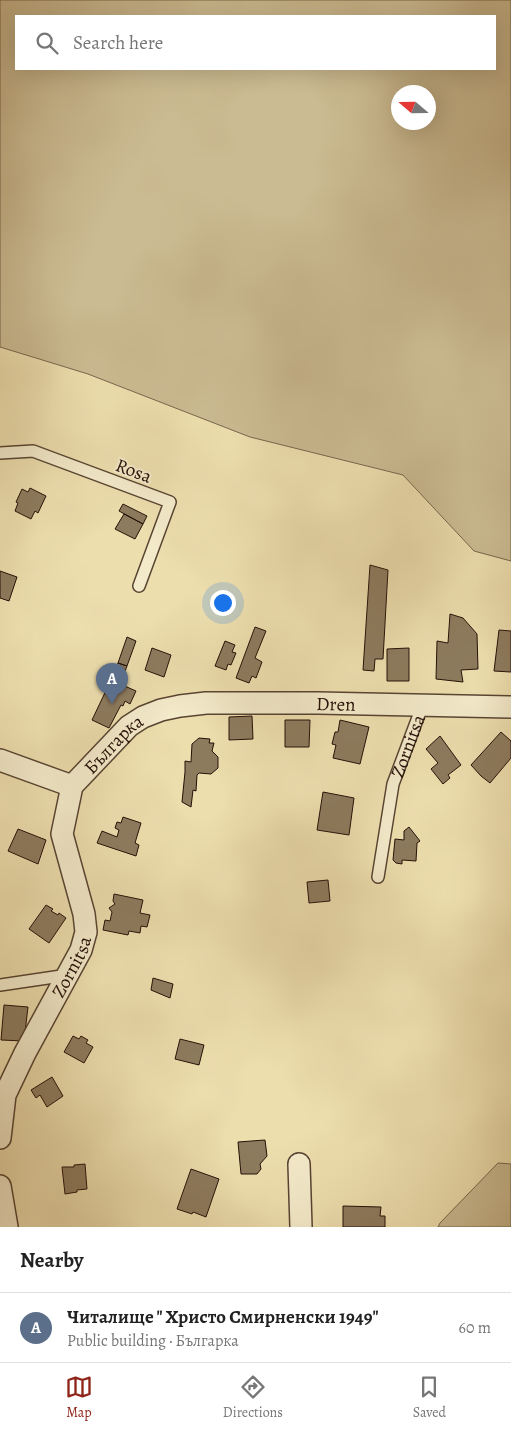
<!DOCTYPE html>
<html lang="en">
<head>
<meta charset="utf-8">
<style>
	body { margin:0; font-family:Alegreya,serif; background:#f2f2f2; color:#222 }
	.compass { position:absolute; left:391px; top:85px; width:45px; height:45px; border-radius:50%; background:#fff; box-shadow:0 5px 20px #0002; rotate:290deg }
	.you { position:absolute; left:222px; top:602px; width:18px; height:18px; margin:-12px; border:4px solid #fff; border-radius:50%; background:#1a73e8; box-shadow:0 0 0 8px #1a73e833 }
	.badge { display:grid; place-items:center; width:32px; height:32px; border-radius:50%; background:#8f2418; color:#fff; font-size:16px; font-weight:700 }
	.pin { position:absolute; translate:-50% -41px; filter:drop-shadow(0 1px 2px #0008) }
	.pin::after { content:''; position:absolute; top:26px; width:18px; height:15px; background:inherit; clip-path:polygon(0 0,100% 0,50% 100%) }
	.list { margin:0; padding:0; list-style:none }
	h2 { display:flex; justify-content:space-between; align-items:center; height:65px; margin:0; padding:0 20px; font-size:21px }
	h2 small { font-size:16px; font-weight:400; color:#767676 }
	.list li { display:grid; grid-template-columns:32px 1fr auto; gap:15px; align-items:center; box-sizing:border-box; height:70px; padding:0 20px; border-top:1px solid #e0e0e0 }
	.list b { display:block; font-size:19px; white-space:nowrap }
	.list p { margin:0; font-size:16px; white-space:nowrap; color:#767676 }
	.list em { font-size:16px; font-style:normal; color:#767676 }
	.icon { flex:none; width:28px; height:28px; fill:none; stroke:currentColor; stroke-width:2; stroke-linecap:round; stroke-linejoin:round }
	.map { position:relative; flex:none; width:511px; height:1227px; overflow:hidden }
	.search { position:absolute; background:#fff; box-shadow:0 5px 20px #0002; left:15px; right:15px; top:15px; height:55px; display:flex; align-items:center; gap:12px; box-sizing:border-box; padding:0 18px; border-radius:0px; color:#767676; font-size:19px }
	.sheet { height:135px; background:#fff }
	nav { display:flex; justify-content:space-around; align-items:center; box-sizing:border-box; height:70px; border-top:1px solid #e0e0e0; background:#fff; font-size:14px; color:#767676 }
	nav a { display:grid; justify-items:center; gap:2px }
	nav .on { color:#8f2418 }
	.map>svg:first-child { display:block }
</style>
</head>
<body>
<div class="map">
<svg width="511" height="1227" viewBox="0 0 511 1227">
	<rect width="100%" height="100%" fill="#eddeae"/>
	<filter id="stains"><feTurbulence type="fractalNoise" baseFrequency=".004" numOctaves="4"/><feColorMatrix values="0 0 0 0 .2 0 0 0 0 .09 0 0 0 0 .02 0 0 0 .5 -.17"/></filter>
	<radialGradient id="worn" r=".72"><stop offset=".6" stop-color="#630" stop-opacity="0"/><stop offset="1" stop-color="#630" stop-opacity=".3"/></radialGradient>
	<path fill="#cbbb92" stroke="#78664d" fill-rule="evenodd" d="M0,0H511V561L474,551L403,475L250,437L88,374L0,347ZM16,16H495V69H16ZM398,92H428V122H398Z
		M498,1163L511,1164V1227H438L440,1223Z"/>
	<path fill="#8d7b5e" stroke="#261008" d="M30,488L46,496L38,513L35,511L31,519L15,511L18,503L16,502L22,489L28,492Z
		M123,504L147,516L143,524L119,511Z
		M124,514L143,524L135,539L115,529Z
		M370,565L388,570L383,659H375L374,671L363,670Z
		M0,571L17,577L9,601L0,598Z
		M450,614L463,618L477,634L478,669L461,670L463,682L436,679L437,641L448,643Z
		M255,627L266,631L255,658L262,662L256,678L252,676L249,683L236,678Z
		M499,630L511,631V672L494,671Z
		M127,637L136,641L127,666L118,663Z
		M225,641L235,645L232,652L236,653L231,665L228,664L226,670L215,666Z
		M152,648L171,655L164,677L145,670Z
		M409,648V681H387V649Z
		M118,663L127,666L120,684L111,680Z
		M111,680L136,691L130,704L125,701L123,706L121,705L109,728L92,720Z
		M252,716L253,739L229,740V717Z
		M285,720H310L309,747H285Z
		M340,720L369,727L360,764L333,758L336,745L332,744L335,732H338Z
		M501,732L511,741V758L490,783L481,776L471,765Z
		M440,736L461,765L448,775L450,778L443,784L431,769L438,763L426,749Z
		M199,738L210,739L209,743H214L212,751L218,757V768L211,774L199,773L197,775L196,791L193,790L191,807L182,802L185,772V761L191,762L192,744Z
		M323,792L354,798L349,835L317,830Z
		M123,817L141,823L135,843L139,845L136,856L97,843L102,831L117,837L119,830L115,828L117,822L121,823Z
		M409,827L420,841L417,843L416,861L402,860V864L396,863L393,860L395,839L404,840V831Z
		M18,829L46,840L38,864L8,851Z
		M328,880L330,901L309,903L307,882Z
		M114,894L143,900L140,913L150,915L147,927L141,926L140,933L129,931L128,935L103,930L105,920L110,921L112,912L109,908L115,904L113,901Z
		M46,905L53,909L51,911L58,915L59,913L66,918L49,943L29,929Z
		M153,978L173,984L170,998L151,990Z
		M4,1005L28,1007L24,1041L1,1040Z
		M73,1036L79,1039L81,1036L88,1040L86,1043L93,1047L84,1063L64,1052Z
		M180,1039L204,1045L199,1065L175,1059Z
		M52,1077L63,1096L47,1107L40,1095L36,1098L31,1090Z
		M265,1140L267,1156L260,1164L261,1169L257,1174H241L238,1142Z
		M85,1164L87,1189L77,1190V1192L65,1194L62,1167H74V1165Z
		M191,1169L219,1179L206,1217L193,1212L192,1214L177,1209Z
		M343,1206L381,1207L380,1216H385V1227H343Z"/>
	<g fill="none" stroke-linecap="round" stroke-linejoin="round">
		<g stroke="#584432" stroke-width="14">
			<g id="lane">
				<path d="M0,453L33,451L170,502L139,586"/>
				<path id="s1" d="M378,877L393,784L423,704"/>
				<path d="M0,985L68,975"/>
			</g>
		</g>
		<g stroke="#584432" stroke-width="24">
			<g id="street">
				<path d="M0,760L72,786"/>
				<path id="s2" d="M0,1138L5,1095L25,1053L81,950L86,932L84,914L62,834L72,786L129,726L143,717L161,710L180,706L206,703H318L511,707"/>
				<path d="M299,1164L301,1227"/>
				<path d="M0,1186L7,1227"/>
			</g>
		</g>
		<use href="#lane" stroke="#f3eaca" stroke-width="11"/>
		<use href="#street" stroke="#f3eaca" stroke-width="21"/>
	</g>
	<g text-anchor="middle" stroke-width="4" stroke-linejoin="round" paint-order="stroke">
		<g font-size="19" fill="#261008" stroke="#f3eaca">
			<text transform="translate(134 470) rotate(21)" y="7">Rosa</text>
			<text dy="7" stroke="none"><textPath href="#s2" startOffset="670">Dren</textPath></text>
			<text dy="7" stroke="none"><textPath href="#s2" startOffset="435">Българка</textPath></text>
			<text dy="7" stroke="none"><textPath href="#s1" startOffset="135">Zornitsa</textPath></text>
			<text dy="7" stroke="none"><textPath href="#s2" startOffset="188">Zornitsa</textPath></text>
		</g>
	</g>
	<rect width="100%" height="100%" filter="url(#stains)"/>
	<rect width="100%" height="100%" fill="url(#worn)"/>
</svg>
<svg class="compass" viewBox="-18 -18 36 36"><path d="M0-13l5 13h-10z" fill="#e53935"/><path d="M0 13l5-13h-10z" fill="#767676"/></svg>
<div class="you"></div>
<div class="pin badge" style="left:112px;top:704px;background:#5c6f8a">A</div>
<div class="search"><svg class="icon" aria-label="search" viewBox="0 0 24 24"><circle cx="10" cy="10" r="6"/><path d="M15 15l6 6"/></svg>Search here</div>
</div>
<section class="sheet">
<h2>Nearby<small></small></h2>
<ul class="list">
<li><span class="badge" style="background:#5c6f8a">A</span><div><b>Читалище &quot; Христо Смирненски 1949&quot;</b><p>Public building · Българка</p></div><em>60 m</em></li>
</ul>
</section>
<nav>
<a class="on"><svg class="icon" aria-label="map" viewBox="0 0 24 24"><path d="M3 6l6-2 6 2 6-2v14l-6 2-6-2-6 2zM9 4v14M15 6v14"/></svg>Map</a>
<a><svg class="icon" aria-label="directions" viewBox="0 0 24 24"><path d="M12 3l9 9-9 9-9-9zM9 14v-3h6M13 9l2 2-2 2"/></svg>Directions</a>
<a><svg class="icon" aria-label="saved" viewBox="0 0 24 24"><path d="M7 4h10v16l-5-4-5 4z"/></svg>Saved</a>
</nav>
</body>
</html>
